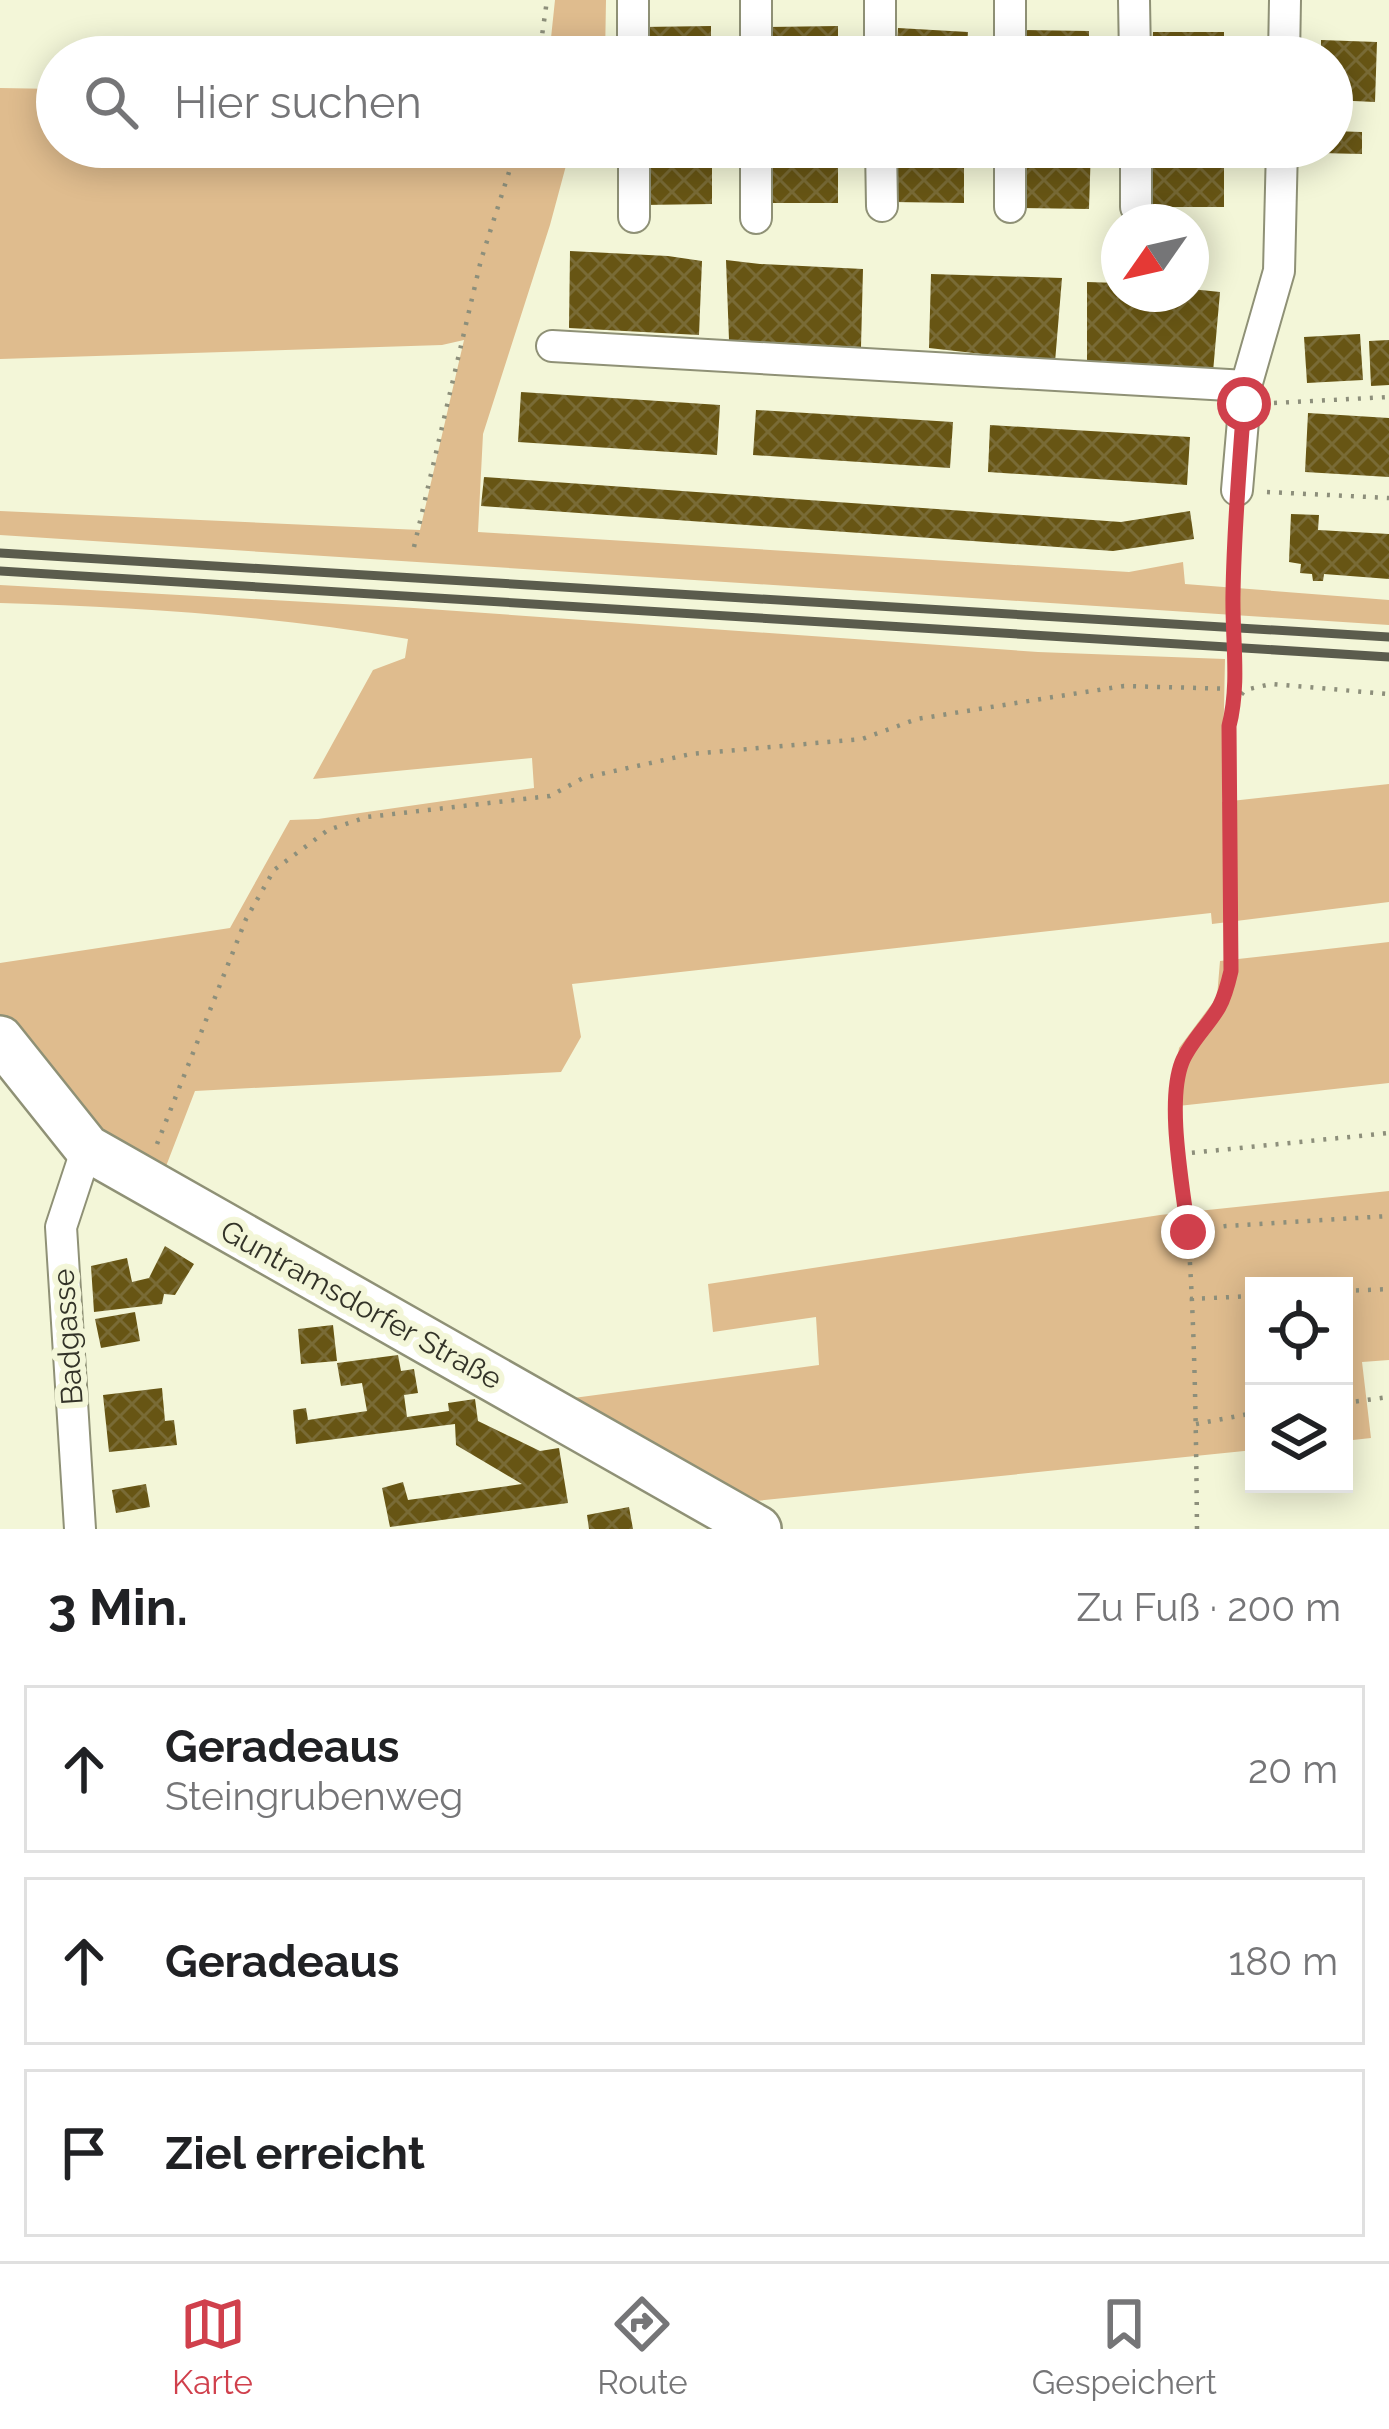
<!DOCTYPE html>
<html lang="de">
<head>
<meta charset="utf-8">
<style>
	body { margin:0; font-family:Raleway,sans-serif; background:#f6f6f6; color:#202124 }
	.controls { position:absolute; right:36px; bottom:36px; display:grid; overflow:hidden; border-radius:0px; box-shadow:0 6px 30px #0003 }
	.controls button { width:108px; height:108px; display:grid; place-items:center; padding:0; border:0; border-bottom:3px solid #e0e0e0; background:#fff; color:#202124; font:60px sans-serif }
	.compass { position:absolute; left:1101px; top:204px; width:108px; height:108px; border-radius:50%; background:#fff; box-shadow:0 6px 30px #0003; rotate:236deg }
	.stop { position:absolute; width:36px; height:36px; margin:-27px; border:9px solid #d0404c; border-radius:50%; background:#fff }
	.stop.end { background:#d0404c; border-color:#fff; box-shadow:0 3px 12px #0008 }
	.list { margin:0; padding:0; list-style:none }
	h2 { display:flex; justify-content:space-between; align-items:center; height:156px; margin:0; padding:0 48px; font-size:51px }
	h2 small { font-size:39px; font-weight:400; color:#757577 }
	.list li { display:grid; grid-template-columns:78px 1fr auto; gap:36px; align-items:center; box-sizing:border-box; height:168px; margin:0 24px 24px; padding:0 24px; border:3px solid #e0e0e0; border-radius:0px }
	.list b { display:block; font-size:45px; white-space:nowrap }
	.list p { margin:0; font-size:39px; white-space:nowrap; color:#757577 }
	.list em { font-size:39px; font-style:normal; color:#757577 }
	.icon { flex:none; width:66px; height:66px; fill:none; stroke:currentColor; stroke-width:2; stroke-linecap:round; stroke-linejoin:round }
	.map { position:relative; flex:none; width:1389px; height:1529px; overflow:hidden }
	.search { position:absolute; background:#fff; box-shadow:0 6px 30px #0003; left:36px; right:36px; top:36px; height:132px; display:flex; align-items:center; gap:30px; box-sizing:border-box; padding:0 42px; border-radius:66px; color:#757577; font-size:45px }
	.sheet { height:732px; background:#fff }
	nav { display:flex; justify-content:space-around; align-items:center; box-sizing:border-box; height:168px; border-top:3px solid #e0e0e0; background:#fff; font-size:33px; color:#757577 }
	nav a { display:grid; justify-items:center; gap:6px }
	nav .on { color:#d0404c }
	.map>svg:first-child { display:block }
</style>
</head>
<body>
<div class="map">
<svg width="1389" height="1529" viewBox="0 0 1389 1529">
	<defs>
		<pattern id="building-cross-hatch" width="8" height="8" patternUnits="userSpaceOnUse" patternTransform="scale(3)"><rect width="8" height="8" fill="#675514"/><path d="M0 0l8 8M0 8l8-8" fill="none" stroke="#796b36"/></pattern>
	</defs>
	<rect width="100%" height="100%" fill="#f3f6d8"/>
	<path fill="#dfbc8e" d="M555,0H606L605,57H549Z
		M0,88L57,89V147H571L550,225L483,434L478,532L1129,572L1183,562L1185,584L1389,600V625L0,535V511L420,530L464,340L442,345L0,359Z
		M0,585L414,608L1038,652L1225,659L1222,802L1389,784V902L1212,924L1211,913L572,984L581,1037L561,1072L195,1091L163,1174L95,1133L0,1019V963L230,928L290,820L318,819L534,788L532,758L313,779L373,670L405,658L408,639C274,616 136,607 0,603Z
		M1389,942V1083L1169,1107L1179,1048L1217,997L1220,961Z
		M1389,1191V1360L1362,1362L1371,1438L1344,1441V1286H1254V1450L746,1502L566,1399L819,1365L816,1317L713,1332L708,1284L1160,1215Z"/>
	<path fill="url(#building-cross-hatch)" d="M711,26V57H643L642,27Z
		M838,26V57H768V27Z
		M898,28L968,32L966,57H896Z
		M1024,30L1089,31V57H1024Z
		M1153,32H1224V57H1152Z
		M1321,40L1377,42L1375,102L1332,100V57H1321Z
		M1332,131L1362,132V154L1319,153L1320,147H1332Z
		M642,147H712V204L643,205Z
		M767,147H838V203H767Z
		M892,147H964V203L892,202Z
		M1023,147H1091L1089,209L1021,208Z
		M1149,147H1224V207H1149Z
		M570,251L668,256L702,261L699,335L569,328Z
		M726,260L760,264L863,269L861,347L729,340Z
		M931,274L1062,278L1055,362L929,348Z
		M1087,282L1119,283V294H1191V289L1220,292L1213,372L1087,361Z
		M1360,334L1363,380L1307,383L1304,337Z
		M1389,340V385L1371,386L1369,341Z
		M521,392L720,405L717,455L518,442Z
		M756,410L953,422L950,468L753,455Z
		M1308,413L1389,418V477L1305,472Z
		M990,425L1190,437L1187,485L988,472Z
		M484,477L1121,522L1190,511L1194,539L1113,551L481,506Z
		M1291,514L1319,515L1318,530L1389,534V579L1324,574L1323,581H1313L1312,574L1300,573L1301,564L1289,562Z
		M165,1246L194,1264L175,1295L164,1294L162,1304L94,1312L91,1266L127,1258L132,1282L149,1278Z
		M135,1312L140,1341L101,1348L95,1319Z
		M333,1325L337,1361L301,1364L298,1329Z
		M398,1355L401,1371L414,1369L418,1393L404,1395L407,1417L449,1411L448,1403L475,1399L478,1421L540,1451L559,1448L568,1503L390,1527L382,1488L403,1482L408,1500L522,1484L456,1445L455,1424L296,1444L293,1410L306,1408L308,1420L367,1411L362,1383L341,1386L337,1363Z
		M162,1388L165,1421L174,1420L177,1445L109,1452L103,1395Z
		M146,1484L150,1507L116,1513L112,1490Z
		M629,1507L633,1529H589L587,1515Z"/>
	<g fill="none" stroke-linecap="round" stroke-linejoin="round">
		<g stroke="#8f9176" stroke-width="34">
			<path id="street" d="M633,0V57
				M880,0V57
				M1010,0V57
				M1134,0L1135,57
				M756,57V0
				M1284,57L1285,0
				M634,147V217
				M881,147L882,206
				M1010,147V207
				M1136,147V207
				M756,218V147
				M552,346L1246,386
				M1237,490L1246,386L1279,271L1282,147
				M80,1529L61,1227L87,1148"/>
		</g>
		<g stroke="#8f9176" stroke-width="50">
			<path id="secondary" d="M0,1039L87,1148L758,1529"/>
		</g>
		<path stroke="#8d8f7b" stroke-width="4.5" stroke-dasharray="3 9" stroke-linecap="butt" d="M539,57L547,0
			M1274,403L1389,397
			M1267,492L1389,498
			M414,547L481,260L517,147
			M1234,704L1245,690L1271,684L1389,694
			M157,1144L246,919L274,870L328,830L367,817L550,796L583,778L691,754L862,739L917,719L1047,698L1124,686L1235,689
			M1180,1154L1389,1133
			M1188,1232L1226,1226L1389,1216
			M1344,1291L1389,1289
			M1190,1299L1254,1296
			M1344,1403L1389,1397
			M1196,1424L1254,1413
			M1197,1529C1196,1431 1195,1332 1188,1233C1185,1182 1169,1128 1178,1077C1183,1049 1206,1030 1219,1006C1225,995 1228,984 1231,971L1229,726L1235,689L1233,592L1236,519"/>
		<use href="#street" stroke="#fff" stroke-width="30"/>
		<use href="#secondary" stroke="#fff" stroke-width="45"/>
		<path stroke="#5b5c4d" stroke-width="9" d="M0,553L1389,637
			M0,571L1389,657"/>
	</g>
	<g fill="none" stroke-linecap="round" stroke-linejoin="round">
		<path stroke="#d0404c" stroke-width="15" d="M1188,1232C1183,1187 1166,1103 1182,1062C1190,1042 1208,1026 1219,1007C1225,996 1228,984 1231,971L1229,726C1240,683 1232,638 1233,594C1234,530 1239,467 1244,404"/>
	</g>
	<g text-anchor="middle" stroke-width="12" stroke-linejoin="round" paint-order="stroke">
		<g font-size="30" fill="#333328" stroke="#f3f6d8">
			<text transform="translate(361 1305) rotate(29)" y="10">Guntramsdorfer Straße</text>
			<text transform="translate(68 1337) rotate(-94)" y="10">Badgasse</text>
		</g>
	</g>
</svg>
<div class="controls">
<button><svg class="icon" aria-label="locate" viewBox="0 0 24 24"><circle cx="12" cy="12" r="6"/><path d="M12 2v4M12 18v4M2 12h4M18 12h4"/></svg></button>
<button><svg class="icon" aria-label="layers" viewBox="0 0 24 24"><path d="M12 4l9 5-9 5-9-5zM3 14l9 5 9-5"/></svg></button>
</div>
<svg class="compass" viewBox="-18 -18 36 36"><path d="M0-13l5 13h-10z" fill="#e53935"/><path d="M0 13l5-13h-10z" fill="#757577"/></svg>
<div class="stop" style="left:1244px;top:404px"></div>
<div class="stop end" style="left:1188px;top:1232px"></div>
<div class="search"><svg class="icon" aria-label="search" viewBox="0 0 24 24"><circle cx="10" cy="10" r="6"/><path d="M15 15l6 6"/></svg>Hier suchen</div>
</div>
<section class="sheet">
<h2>3 Min.<small>Zu Fuß · 200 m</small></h2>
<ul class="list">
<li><svg class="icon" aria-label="ahead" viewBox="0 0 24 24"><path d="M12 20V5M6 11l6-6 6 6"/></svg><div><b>Geradeaus</b><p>Steingrubenweg</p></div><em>20 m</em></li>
<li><svg class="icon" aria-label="ahead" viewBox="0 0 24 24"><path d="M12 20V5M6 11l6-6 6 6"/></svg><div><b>Geradeaus</b></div><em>180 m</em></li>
<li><svg class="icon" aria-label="arrive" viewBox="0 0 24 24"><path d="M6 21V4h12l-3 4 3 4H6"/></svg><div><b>Ziel erreicht</b></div></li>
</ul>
</section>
<nav>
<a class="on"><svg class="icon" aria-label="map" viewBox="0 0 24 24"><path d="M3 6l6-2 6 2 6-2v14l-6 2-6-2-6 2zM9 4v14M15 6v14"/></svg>Karte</a>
<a><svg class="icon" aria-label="directions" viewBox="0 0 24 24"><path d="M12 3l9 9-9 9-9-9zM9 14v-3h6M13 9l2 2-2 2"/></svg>Route</a>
<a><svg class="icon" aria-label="saved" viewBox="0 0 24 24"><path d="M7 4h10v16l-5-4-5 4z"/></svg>Gespeichert</a>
</nav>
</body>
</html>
